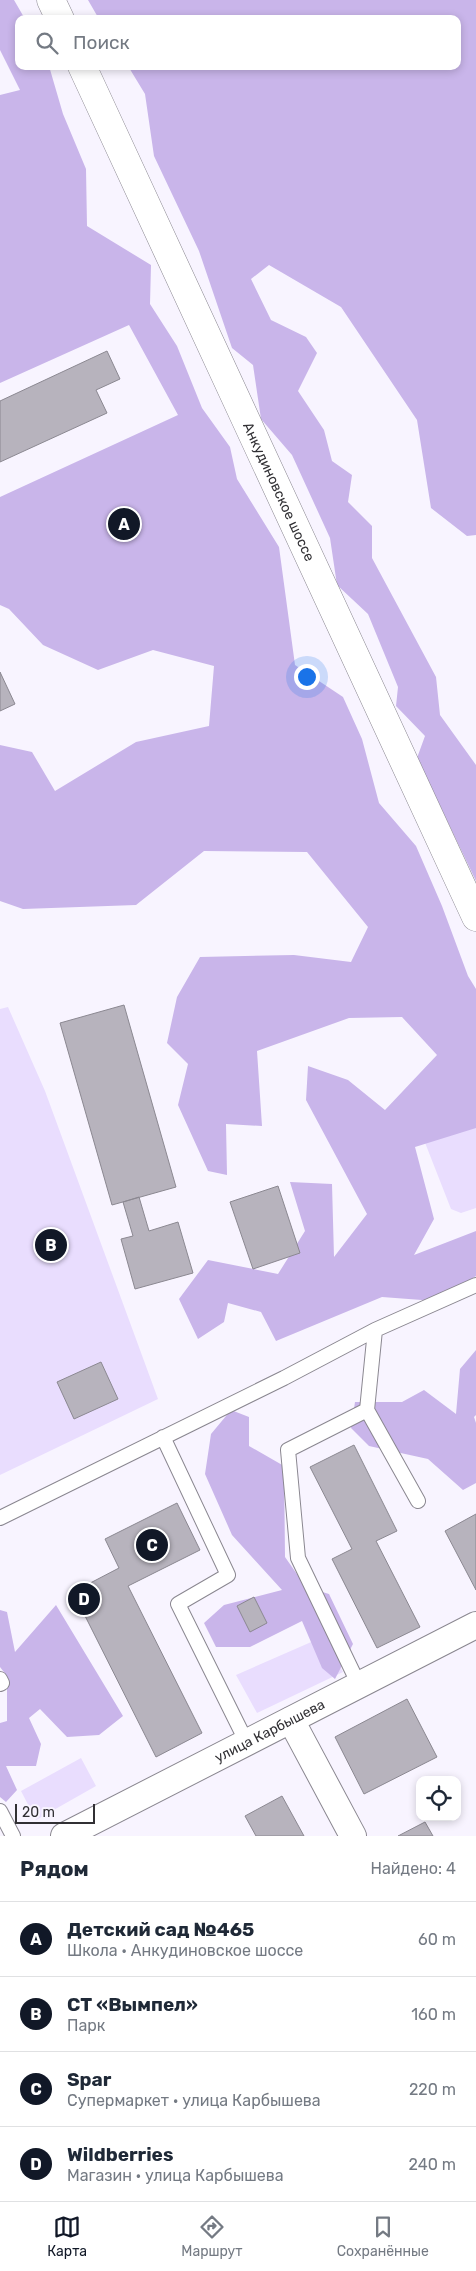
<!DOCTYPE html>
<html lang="ru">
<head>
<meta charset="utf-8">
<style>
	body { margin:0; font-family:Rubik,sans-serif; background:#f2f2f3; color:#1f2937 }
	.controls { position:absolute; right:15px; bottom:15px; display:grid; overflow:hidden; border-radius:10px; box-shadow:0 2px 8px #0003 }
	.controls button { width:45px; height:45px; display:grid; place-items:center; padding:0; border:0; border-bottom:1px solid #e0e1e3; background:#fff; color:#1f2937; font:25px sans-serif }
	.scale { position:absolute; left:15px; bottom:12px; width:80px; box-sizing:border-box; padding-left:5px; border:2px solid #313034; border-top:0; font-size:14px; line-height:18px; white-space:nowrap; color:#313034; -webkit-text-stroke:4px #f8f4ff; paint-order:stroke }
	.you { position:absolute; left:306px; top:676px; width:18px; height:18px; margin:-12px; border:4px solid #fff; border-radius:50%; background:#1a73e8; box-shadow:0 0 0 8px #1a73e833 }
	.badge { display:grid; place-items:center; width:32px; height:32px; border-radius:50%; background:#111827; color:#fff; font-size:16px; font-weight:700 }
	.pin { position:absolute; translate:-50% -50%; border:2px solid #fff; box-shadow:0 1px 5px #0006 }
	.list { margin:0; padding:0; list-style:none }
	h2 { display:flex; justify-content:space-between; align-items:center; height:65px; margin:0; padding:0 20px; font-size:21px }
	h2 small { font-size:16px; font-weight:400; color:#747a83 }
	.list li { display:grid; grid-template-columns:32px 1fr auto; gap:15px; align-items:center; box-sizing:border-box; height:75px; padding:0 20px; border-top:1px solid #e0e1e3 }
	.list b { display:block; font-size:19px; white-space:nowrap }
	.list p { margin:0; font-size:16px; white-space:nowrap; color:#747a83 }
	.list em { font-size:16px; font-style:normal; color:#747a83 }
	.icon { flex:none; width:28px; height:28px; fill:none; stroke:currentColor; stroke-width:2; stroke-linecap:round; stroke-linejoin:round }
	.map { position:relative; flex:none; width:476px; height:1836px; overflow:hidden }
	.search { position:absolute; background:#fff; box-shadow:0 2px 8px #0003; left:15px; right:15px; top:15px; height:55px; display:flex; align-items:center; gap:12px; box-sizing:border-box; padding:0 18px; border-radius:10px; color:#747a83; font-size:19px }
	.sheet { height:365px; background:#fff }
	nav { display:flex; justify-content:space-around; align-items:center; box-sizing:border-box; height:70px; border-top:1px solid #e0e1e3; background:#fff; font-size:14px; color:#747a83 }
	nav a { display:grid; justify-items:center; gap:2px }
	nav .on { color:#111827 }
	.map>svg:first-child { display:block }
</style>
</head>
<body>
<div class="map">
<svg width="476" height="1836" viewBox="0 0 476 1836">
	<rect width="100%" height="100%" fill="#f8f4ff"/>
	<path fill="#e9ddfe" d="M8,1007L45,1091L158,1399L0,1475V1009Z
		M476,1088V1208L461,1213L451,1209L413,1112Z
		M325,1636L343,1672L257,1713L236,1675Z
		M81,1758L96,1786L36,1820L21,1791Z"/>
	<path fill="#c9b5ea" d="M0,0H14L25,19H19V66H49L63,114L86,169L87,226L151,265L150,304L177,346L202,408L230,447L237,479L279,547L295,665L343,697L362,739L379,803L416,846L442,906L468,976L476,989V1128L415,1147L434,1219L414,1255L476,1231V1276L435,1301L382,1297L276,1341L261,1312L228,1303L224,1322L198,1339L179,1299L208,1260L278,1274L305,1231L290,1182L332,1184L334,1257L367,1214L306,1100L308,1066L348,1080L385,1110L437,1055L402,1017L349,1018L257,1051L262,1126L226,1124L227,1175L208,1171L178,1105L188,1064L167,1043L177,997L200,957L294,955L351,962L368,927L307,852L204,851L136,905L23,909L0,901V745L32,752L55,791L136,742L209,726L214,666L153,650L98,670L43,645L9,609L0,605V497L178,415L129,325L0,383V95L20,90L0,50Z
		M88,0H476V535L467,536L431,508L417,420L341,307L269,265L251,279L271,320L306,337L317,353L298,391L324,430L332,461L352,475L348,502L372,526V558L436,677L440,715L476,765V881L417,758L425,736L396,706L398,687L368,614L337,585L330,538L292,455L261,419L253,365L232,348L199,251L154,156L145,94L128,66H457V19H99Z
		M476,1350V1415L474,1417L476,1423V1483L463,1490L428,1459L369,1446L351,1428L355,1402H402L424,1390L456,1414L460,1369Z
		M231,1410L249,1417V1446L284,1466L285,1557L306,1587L329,1594L353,1644L335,1679L322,1668L302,1621L250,1647H216L204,1623L224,1605L282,1590L232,1535L205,1474L211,1434Z
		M56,1605L123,1716L99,1735L67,1737L40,1709L29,1718L41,1744L36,1766H6L17,1790L6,1802L0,1797V1723L7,1721V1676L0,1667V1610L7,1612L15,1652Z"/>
	<path fill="#b7b3bd" stroke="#8b8891" d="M107,351L120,379L96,390L107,413L0,462V401Z
		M0,672L15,704L0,711Z
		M124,1005L176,1187L112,1205L60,1023Z
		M278,1186L300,1253L253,1269L230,1202Z
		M139,1197L149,1231L178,1222L193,1273L135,1289L121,1239L133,1236L123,1202Z
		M101,1362L118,1399L74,1419L57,1382Z
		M354,1445L397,1531L376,1541L420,1627L377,1648L332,1559L352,1549L310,1467Z
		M177,1503L200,1550L128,1586L202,1733L156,1757L73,1592L119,1568L105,1539Z
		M476,1514V1590L445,1531Z
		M254,1597L267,1623L250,1632L237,1606Z
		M407,1699L437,1757L364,1794L335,1737Z
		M282,1796L304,1836H256L245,1816Z
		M425,1822L433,1836H398Z"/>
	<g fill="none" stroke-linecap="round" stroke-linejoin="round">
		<g stroke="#8a8790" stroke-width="16">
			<path id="service" d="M375,1330L367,1410L418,1501
				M163,1437L228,1575L178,1604L246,1741
				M0,1518L284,1378L375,1330L476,1285
				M0,1679L2,1683L0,1684
				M359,1685L298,1558L288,1450L367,1410
				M0,1811L13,1836"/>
		</g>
		<g stroke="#8a8790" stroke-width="28">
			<g id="minor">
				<path d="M291,1720L353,1836"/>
				<path id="s1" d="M64,1836L476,1625"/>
			</g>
		</g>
		<g stroke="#8a8790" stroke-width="29">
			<g id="tertiary">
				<path d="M51,0L60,19"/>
				<path id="s2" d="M82,66L476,917"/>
			</g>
		</g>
		<use href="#service" stroke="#fff" stroke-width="14"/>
		<use href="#minor" stroke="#fff" stroke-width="26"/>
		<use href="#tertiary" stroke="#fff" stroke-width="28"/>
	</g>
	<g text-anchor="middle" stroke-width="4" stroke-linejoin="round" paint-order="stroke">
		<g font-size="14" fill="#313034" stroke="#f8f4ff">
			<text dy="5" stroke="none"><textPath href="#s2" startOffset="469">Анкудиновское шоссе</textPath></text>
			<text dy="5" stroke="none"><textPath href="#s1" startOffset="231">улица Карбышева</textPath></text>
		</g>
	</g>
</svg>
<div class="controls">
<button><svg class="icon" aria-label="locate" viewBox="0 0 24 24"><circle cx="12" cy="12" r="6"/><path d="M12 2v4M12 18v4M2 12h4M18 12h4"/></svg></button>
</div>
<div class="scale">20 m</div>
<div class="you"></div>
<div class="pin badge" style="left:124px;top:524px">A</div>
<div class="pin badge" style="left:51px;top:1245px">B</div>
<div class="pin badge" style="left:152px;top:1545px">C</div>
<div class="pin badge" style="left:84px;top:1599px">D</div>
<div class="search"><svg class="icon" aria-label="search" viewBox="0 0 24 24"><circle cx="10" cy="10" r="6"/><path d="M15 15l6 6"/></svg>Поиск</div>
</div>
<section class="sheet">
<h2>Рядом<small>Найдено: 4</small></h2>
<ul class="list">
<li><span class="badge">A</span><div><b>Детский сад №465</b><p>Школа · Анкудиновское шоссе</p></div><em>60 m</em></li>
<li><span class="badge">B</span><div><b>СТ «Вымпел»</b><p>Парк</p></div><em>160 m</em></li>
<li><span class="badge">C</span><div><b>Spar</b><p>Супермаркет · улица Карбышева</p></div><em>220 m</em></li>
<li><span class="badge">D</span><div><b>Wildberries</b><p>Магазин · улица Карбышева</p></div><em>240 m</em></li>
</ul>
</section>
<nav>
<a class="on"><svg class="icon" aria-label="map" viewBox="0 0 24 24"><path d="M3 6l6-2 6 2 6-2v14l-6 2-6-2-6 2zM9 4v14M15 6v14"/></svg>Карта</a>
<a><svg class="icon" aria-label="directions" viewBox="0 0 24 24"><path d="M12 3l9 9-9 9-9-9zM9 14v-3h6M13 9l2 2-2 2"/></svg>Маршрут</a>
<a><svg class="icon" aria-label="saved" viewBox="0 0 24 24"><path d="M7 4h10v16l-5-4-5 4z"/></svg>Сохранённые</a>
</nav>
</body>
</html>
